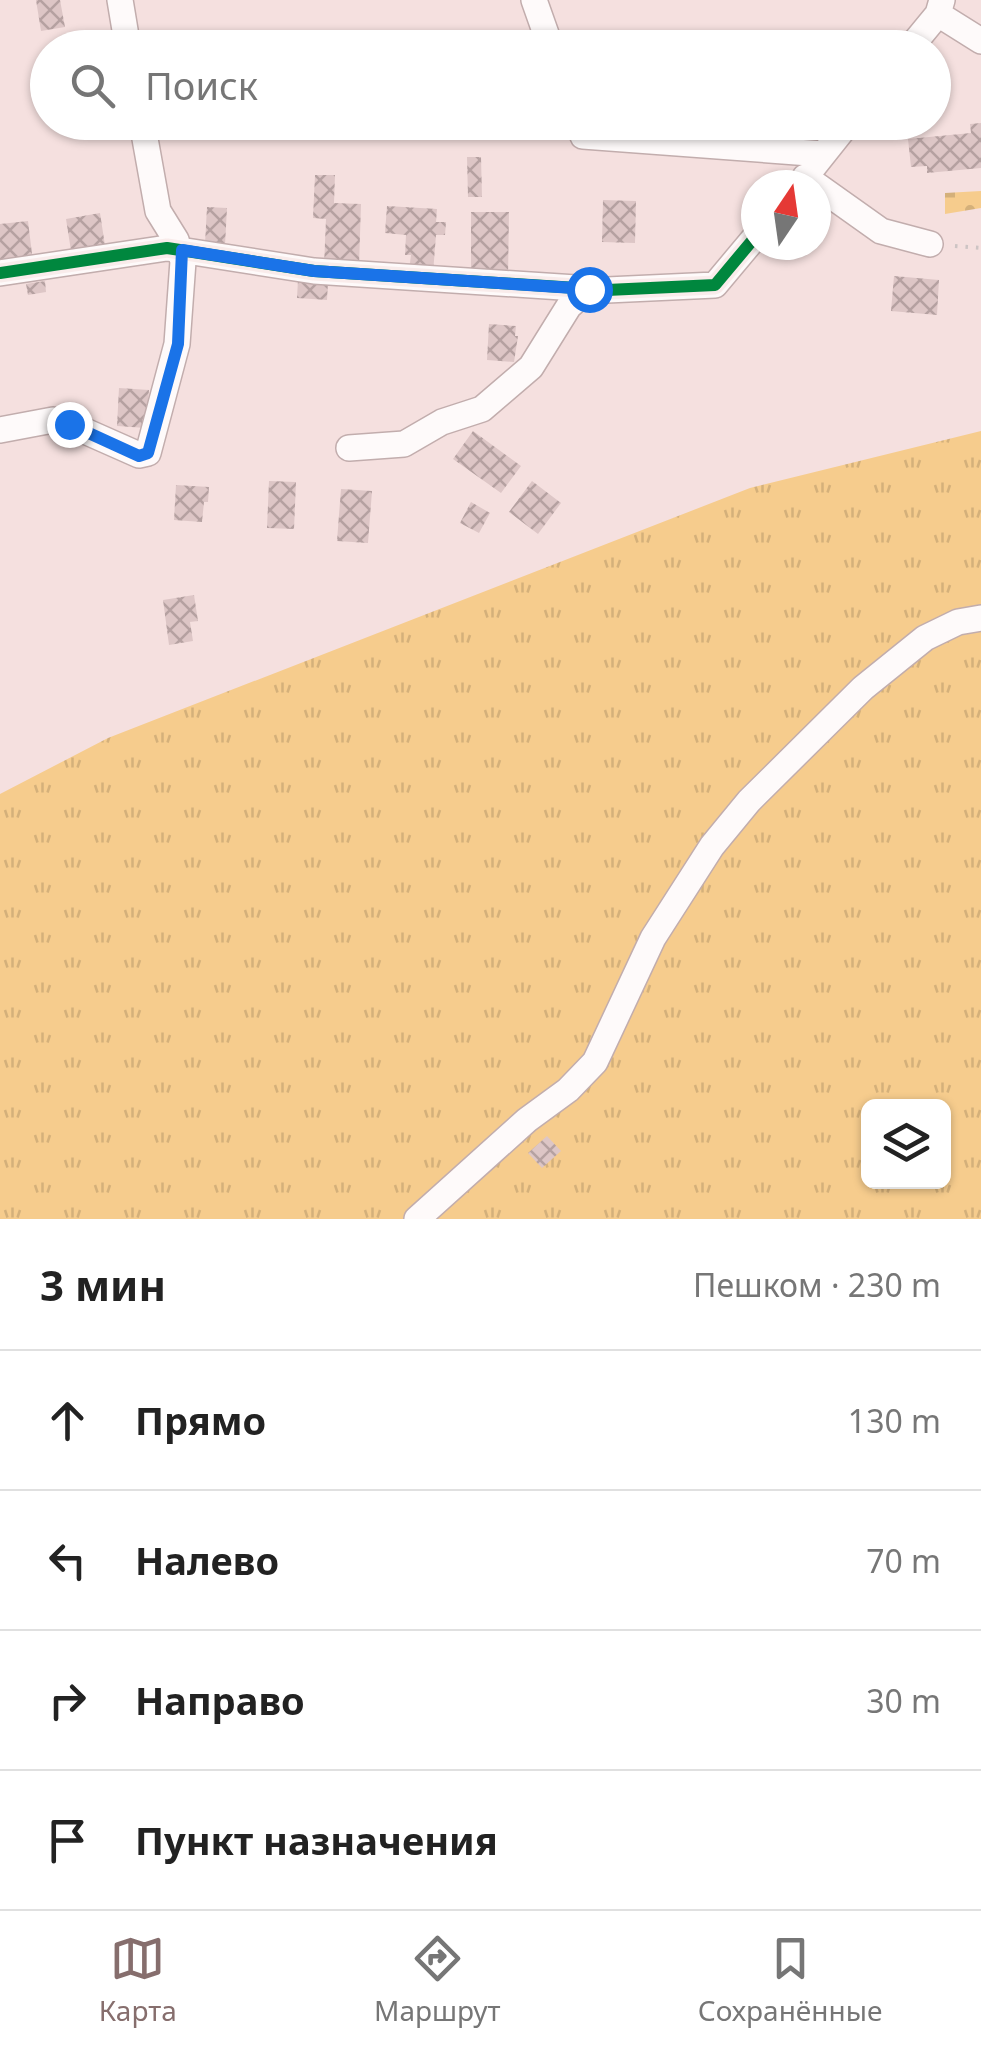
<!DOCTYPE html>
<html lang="ru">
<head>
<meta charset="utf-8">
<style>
	body { margin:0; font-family:"Noto Sans",sans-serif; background:#f6f6f6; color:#222 }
	.controls { position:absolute; right:30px; bottom:30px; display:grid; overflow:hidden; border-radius:15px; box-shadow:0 2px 8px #0004 }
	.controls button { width:90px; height:90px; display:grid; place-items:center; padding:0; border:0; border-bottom:2px solid #e0e0e0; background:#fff; color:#222; font:50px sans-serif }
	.compass { position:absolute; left:741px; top:170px; width:90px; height:90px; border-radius:50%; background:#fff; box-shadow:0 2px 8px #0004; rotate:13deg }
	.stop { position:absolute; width:30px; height:30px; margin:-22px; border:8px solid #1a73e8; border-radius:50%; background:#fff }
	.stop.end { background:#1a73e8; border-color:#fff; box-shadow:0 2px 10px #0008 }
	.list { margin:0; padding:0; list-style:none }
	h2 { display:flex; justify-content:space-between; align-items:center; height:130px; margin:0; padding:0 40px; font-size:42px }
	h2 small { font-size:32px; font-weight:400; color:#767676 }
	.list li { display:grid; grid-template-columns:65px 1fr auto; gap:30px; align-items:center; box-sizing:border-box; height:140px; padding:0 40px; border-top:2px solid #e0e0e0 }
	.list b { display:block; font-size:38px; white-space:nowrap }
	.list em { font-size:32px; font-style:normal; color:#767676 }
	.icon { flex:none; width:55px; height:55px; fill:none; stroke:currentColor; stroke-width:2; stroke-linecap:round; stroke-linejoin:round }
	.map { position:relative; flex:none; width:981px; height:1219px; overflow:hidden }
	.search { position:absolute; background:#fff; box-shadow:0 2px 8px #0004; left:30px; right:30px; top:30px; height:110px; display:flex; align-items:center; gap:25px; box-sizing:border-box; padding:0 35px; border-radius:55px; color:#767676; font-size:38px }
	.sheet { height:690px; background:#fff }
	nav { display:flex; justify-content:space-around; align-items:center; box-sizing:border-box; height:140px; border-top:2px solid #e0e0e0; background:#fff; font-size:28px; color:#767676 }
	nav a { display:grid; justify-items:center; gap:5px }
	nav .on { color:#866e6d }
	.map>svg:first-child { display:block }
</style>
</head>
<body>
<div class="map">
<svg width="981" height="1219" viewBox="0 0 981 1219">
	<defs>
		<pattern id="grass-tufts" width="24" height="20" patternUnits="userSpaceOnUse" patternTransform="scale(2.5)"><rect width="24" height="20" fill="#f6cc8d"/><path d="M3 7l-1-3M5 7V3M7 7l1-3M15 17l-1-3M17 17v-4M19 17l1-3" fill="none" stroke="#d4b07a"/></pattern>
		<pattern id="cemetery-stones" width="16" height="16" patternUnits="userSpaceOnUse" patternTransform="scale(2.5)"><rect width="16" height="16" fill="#f6cc8d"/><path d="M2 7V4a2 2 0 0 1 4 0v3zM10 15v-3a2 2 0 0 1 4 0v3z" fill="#d4b07a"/></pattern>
		<pattern id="building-cross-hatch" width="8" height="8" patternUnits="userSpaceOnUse" patternTransform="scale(2.5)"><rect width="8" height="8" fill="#ddc6c6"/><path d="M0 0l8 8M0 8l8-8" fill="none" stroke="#b5a1a1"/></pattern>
	</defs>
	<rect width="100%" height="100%" fill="#f5e0df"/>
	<path fill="url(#grass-tufts)" fill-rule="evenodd" d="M981,431V1219H0V794L108,738L750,488ZM868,1106H944V1182H868Z"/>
	<path fill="url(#cemetery-stones)" d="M981,191V208L945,214V193Z"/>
	<path fill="url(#building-cross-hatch)" d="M36,0H60L65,27L41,31Z
		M981,123V168L927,173V166L911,167L908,139L971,133L970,124Z
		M467,157H481L482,197H468Z
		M315,175H335L334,203L361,204L359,267L324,266L326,219L313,218Z
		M603,200L636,201L635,243L602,242Z
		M387,206L437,209L436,222H446L445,235H436L433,273L409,271L411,255H405L406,235L385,233Z
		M207,207L227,208L225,245L205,244Z
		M471,212H509L508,278H471Z
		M100,213L106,252L72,257L66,219Z
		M28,221L33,262L0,266V224Z
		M894,276L939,280L937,315L891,311Z
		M298,280L328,282L327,300L297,298Z
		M45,281L46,292L28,295L26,284Z
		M489,324L516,326L515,336H518L514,362L487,360Z
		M119,388L149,390L146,428L117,426Z
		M473,431L521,466L501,493L453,459Z
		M269,481L296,482L294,529L267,528Z
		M532,481L561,503L538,534L509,512Z
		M176,485L209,487L208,502H204L202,522L174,520Z
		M341,489L372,491L368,543L337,541Z
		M471,502L490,513L479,533L460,523Z
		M194,595L198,621L190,622L193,641L169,645L163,600Z
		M547,1136L561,1151L542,1168L528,1153Z"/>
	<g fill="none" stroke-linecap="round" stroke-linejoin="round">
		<g stroke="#c2adad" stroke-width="28">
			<path id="minor" d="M120,0L128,48
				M534,0L551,48
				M938,14L981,41
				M910,48L938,14L942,0
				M578,122L583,136L823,154
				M814,166L849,122
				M805,177L881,231L930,244
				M0,273L167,248L314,271L607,290L715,285L756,236
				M0,430L53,420L69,424L139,455L148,453L177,344L183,261L176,240L158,211L142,122
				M349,448L404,444L442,422L482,409L531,367L569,306L589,289
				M417,1219L527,1120L568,1090L595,1062L653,938L712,846L749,801L863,688L925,638L958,622L981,618"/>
		</g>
		<path stroke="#cdc4c4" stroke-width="4" stroke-dasharray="2.5 8" stroke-linecap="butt" d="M955,246L981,248"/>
		<use href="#minor" stroke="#fefafa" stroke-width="25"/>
		<g stroke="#f9eceb" stroke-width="19">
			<path id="cycleway" d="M0,273L167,248L314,271L607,290L715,285L756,236"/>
		</g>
		<use href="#cycleway" stroke="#00873e" stroke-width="12"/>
	</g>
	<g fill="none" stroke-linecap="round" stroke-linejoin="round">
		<path stroke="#1a73e8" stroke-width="12" d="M69,424L139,456L148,453L178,344L182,250L314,271L589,289"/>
	</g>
</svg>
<div class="controls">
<button><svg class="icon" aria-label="layers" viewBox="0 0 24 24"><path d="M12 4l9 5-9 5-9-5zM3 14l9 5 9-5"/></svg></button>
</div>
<svg class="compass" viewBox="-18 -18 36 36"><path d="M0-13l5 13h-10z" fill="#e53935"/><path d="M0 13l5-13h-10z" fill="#767676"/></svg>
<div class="stop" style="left:589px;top:289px"></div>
<div class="stop end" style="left:69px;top:424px"></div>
<div class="search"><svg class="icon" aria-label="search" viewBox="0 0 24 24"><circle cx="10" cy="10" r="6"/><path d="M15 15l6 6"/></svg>Поиск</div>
</div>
<section class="sheet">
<h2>3 мин<small>Пешком · 230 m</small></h2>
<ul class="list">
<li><svg class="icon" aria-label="ahead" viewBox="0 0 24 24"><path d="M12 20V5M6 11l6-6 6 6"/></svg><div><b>Прямо</b></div><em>130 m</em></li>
<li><svg class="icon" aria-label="left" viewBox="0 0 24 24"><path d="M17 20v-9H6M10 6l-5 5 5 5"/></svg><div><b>Налево</b></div><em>70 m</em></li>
<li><svg class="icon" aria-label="right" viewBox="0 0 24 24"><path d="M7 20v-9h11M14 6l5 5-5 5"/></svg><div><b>Направо</b></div><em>30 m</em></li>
<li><svg class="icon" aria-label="arrive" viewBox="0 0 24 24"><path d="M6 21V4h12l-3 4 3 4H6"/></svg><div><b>Пункт назначения</b></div></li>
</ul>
</section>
<nav>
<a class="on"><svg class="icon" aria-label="map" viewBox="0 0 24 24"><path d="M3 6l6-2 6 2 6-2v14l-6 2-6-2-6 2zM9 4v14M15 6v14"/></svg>Карта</a>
<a><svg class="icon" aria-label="directions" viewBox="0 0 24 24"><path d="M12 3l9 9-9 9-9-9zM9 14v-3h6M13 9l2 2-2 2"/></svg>Маршрут</a>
<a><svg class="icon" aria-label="saved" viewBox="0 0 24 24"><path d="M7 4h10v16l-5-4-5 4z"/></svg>Сохранённые</a>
</nav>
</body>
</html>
